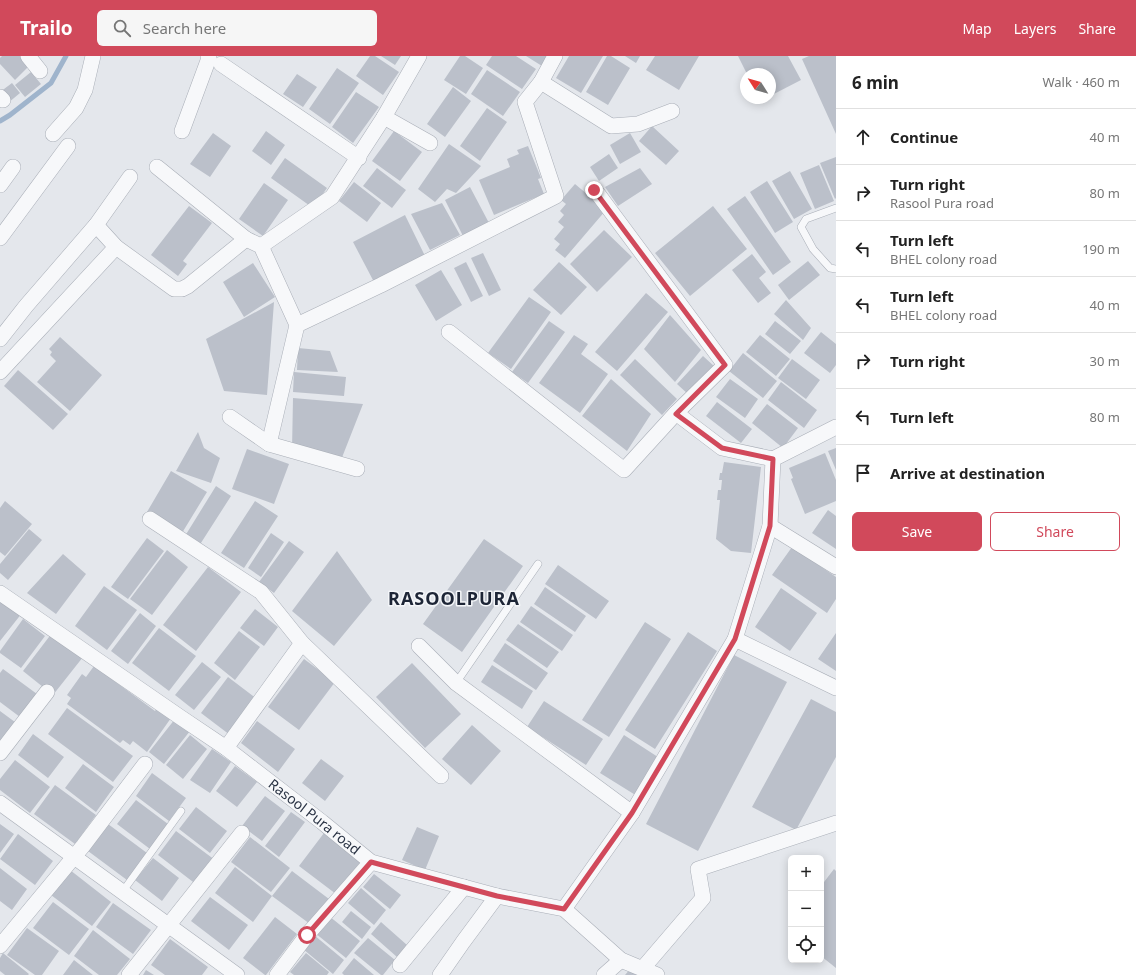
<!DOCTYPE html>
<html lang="en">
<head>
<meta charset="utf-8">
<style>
	body { margin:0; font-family:"Noto Sans",sans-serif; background:#f6f6f6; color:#222 }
	.controls { position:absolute; right:12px; bottom:12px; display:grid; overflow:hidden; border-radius:6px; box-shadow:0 2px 10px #0003 }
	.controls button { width:36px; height:36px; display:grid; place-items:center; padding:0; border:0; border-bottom:1px solid #e0e0e0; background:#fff; color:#222; font:20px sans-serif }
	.compass { position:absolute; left:740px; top:12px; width:36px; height:36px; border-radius:50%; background:#fff; box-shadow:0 2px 10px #0003; rotate:307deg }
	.stop { position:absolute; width:12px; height:12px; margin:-9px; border:3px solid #d1495b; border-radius:50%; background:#fff }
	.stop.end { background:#d1495b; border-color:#fff; box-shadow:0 1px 4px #0008 }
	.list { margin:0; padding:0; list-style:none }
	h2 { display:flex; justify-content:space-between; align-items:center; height:52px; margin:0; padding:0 16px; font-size:17px }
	h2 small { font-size:13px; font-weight:400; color:#767676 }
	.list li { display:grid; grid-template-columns:26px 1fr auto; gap:12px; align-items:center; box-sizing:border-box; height:56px; padding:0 16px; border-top:1px solid #e0e0e0 }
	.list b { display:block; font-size:15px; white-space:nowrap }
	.list p { margin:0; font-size:13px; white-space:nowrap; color:#767676 }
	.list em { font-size:13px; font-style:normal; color:#767676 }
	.actions { display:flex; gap:8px; padding:12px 16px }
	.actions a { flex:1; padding:9px 0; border:1px solid #d1495b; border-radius:6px; text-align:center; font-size:14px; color:#d1495b }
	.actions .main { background:#d1495b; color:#fff }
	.icon { flex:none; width:22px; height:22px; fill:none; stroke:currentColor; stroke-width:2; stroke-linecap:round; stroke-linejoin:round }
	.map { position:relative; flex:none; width:836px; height:919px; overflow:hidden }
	header { display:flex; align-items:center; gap:24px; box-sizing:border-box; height:56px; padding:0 20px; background:#d1495b; color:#fff }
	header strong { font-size:19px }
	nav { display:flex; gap:22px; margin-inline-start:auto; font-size:14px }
	.search { width:280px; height:36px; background:#f6f6f6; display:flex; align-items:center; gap:10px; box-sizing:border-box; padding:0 14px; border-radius:6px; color:#767676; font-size:15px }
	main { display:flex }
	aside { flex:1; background:#fff }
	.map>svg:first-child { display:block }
</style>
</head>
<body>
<header>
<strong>Trailo</strong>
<div class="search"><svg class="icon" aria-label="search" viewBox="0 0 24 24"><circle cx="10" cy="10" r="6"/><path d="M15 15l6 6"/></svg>Search here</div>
<nav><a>Map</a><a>Layers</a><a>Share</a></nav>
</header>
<main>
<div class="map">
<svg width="836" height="919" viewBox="0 0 836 919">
	<rect width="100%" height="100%" fill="#e4e7ec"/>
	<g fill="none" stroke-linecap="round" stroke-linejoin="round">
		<path stroke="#9fb4cc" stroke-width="5" d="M0,65L10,59L51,27L66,0"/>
	</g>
	<path fill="#bbc0ca" d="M2,0H24L31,8L15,24L0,8V2Z
		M370,0H375L399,16L383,39L356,20Z
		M381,0H401L395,9Z
		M460,0H465L483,12L466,38L444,24Z
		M492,0H516L536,13L522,33L486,9Z
		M526,0H548L542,10Z
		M569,0H603L581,37L556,22Z
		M607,0H611L630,12L608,49L586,36Z
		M625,0H640L636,7Z
		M655,0H699L679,34L646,14Z
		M738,0H788L801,24L770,40V18H747Z
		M809,0H836V78L802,3Z
		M337,12L359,27L330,68L309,53Z
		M487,14L520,36L503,60L471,38Z
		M31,16L41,28L25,41L15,29Z
		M297,18L317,31L303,51L283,38Z
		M12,27L20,37L8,47L0,36Z
		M453,31L471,45L445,81L427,68Z
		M356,36L379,51L353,87L332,71Z
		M487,52L507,66L480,105L460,90Z
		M652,70L679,95L666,109L639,85Z
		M266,75L285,89L271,109L252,95Z
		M394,75L422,96L400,125L372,105Z
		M213,77L231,90L210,121L190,108Z
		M630,77L641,96L620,108L610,89Z
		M449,88L481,110L456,137L447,133L435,146L418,133Z
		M528,90L541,122L538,123L544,138L494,159L479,124L510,111L507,103L519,98L517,94Z
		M609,98L618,112L599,125L590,111Z
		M836,101V142L835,143L820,107Z
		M285,102L327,132L313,152L271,122Z
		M819,109L834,145L815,153L800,117Z
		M377,112L406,134L392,152L363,130Z
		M640,112L652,128L618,150L605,131Z
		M790,115L812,153L794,163L772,125Z
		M767,125L793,166L775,177L750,136Z
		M354,126L381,147L367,166L339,145Z
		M264,127L288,144L263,180L239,163Z
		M575,128L606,154L565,202L555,194L560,188L554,183L564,171L558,166L564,159L560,155L566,148L561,144Z
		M470,131L489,167L463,180L445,144Z
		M745,140L791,206L773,219L727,153Z
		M442,147L460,179L430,194L411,158Z
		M189,150L212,167L183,205L187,208L178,220L151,199Z
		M713,150L747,193L690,240L655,197Z
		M405,159L425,200L374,226L353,186Z
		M604,174L632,201L597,236L570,208Z
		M483,197L501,234L489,240L471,202Z
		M752,198L766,216L759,222L771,237L758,247L732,214Z
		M808,205L820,219L789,244L778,229Z
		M466,206L483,240L471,246L454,212Z
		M559,206L587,231L561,259L533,234Z
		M253,207L275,241L244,261L223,226Z
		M441,214L462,249L436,265L415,229Z
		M646,237L668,256L617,315L595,296Z
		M529,241L551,256L511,313L488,297Z
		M786,244L811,272L803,284L774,258Z
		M274,246L267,339L224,335L206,283Z
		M670,259L701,294L675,326L644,293Z
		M549,265L565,276L528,327L512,316Z
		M775,265L801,285L790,298L765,278Z
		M821,276L836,288V309L830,317L804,297Z
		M574,279L588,288L581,298L608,318L580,357L539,327Z
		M760,279L790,303L776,320L746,296Z
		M60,281L102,319L70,355L37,326L56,305L50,299L52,296L49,293Z
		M298,292L330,295L338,316L297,314Z
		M743,297L777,325L763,342L729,315Z
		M703,300L715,311L689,339L677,328Z
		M635,303L677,343L662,359L620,319Z
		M792,303L820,324L806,343L778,322Z
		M18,314L68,358L53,374L4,330Z
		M294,316L346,321L344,340L293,336Z
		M611,323L651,358L627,395L582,360Z
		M730,323L758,343L745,362L716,341Z
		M781,326L817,354L804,372L768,344Z
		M293,342L363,348L341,404L292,394Z
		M717,346L752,373L741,387L706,360Z
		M767,348L798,372L783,392L752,367Z
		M198,376L204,392L220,402L211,427L176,415Z
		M836,392V414L828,395Z
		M247,393L289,408L274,448L232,433Z
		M825,397L836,424V445L805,458L791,423L793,422L789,412Z
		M724,406L761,411L751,497L731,495L716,483L720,444H717L718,434H721L722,424H719L720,417H722Z
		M171,415L207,436L182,477L147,456Z
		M216,430L231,440L199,490L185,480Z
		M5,445L32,468L5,500L0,496V452Z
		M255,445L278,460L244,512L221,497Z
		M828,454L836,460V493L812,477Z
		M29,473L42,484L8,524L0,517V508Z
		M271,477L284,486L261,521L248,512Z
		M147,482L164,495L128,543L111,531Z
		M484,483L523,510L462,596L423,568Z
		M289,485L304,496L274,537L259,526Z
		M792,491L836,521V543L827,557L772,519Z
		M167,494L188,511L152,559L130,543Z
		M337,495L372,544L334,590L292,555Z
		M63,498L86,518L56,558L27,537Z
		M558,509L609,545L596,563L545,528Z
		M208,511L241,536L196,595L163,569Z
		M104,530L137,554L107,594L75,570Z
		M545,531L586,560L575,576L534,548Z
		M781,532L817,557L790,595L755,571Z
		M0,540L22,557L0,585Z
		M531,550L573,579L562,595L520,566Z
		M255,553L278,571L264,590L240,572Z
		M140,557L156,570L128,608L111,595Z
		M23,563L45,580L21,612L0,597V595Z
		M645,566L671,583L609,681L582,664Z
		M518,568L559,596L547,612L506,584Z
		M159,572L196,600L169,635L132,607Z
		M239,575L260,591L235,624L214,607Z
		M688,576L717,595L655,693L625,674Z
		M52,577L83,601L53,639L23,615Z
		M836,577V615L818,603Z
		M505,587L548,617L536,634L493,605Z
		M734,599L787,626L698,795L646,768Z
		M304,603L335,626L299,674L268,651Z
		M202,606L221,621L194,654L175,639Z
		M412,607L461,658L425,692L376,641Z
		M492,609L533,635L522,653L481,626Z
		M94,610L155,655L157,652L171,662L147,696L133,685L130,689L123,684L120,687L67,648L71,642L67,639L82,618L86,621Z
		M3,613L37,638L20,661L0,646V617Z
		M228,621L257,643L230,679L201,657Z
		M811,643L836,656V701L796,774L752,751Z
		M544,645L603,683L586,709L527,671Z
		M67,652L133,700L113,726L48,678Z
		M0,655L19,669L0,687Z
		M175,663L190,675L164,708L149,696Z
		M257,665L295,693L278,716L241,687Z
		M472,669L501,695L471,729L442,703Z
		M33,678L64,701L48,722L18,699Z
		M190,679L207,693L183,723L166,709Z
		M624,679L661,703L637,740L600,717Z
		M212,693L231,706L210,737L190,724Z
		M321,703L344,720L325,745L302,727Z
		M15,704L50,731L30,757L0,734V723Z
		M83,708L114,731L96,756L65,732Z
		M235,710L257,726L237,751L216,735Z
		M152,717L186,742L169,765L136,740Z
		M55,729L96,759L75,788L34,758Z
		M265,740L285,755L262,785L242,770Z
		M136,744L168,768L150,793L117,768Z
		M196,751L227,775L210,797L179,773Z
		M291,756L305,766L279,801L265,790Z
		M0,768L14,778L0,797Z
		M108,768L147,797L127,824L88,795Z
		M417,771L439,780L425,814L402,804Z
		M176,775L215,804L197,829L158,799Z
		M324,777L361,805L336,838L299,810Z
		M18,778L53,805L35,829L0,803Z
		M250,781L290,812L271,836L231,806Z
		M153,802L179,822L162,845L135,824Z
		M235,811L272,840L253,866L215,837Z
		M0,812L27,833L12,854L0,845Z
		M834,813L836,815V912L821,900V830Z
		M70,814L111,846L92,870L51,839Z
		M292,815L329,843L310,868L272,840Z
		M374,818L401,839L390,853L363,831Z
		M361,832L386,854L374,869L348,847Z
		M210,841L248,869L229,894L191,865Z
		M53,846L89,873L69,899L33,872Z
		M113,847L151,874L133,898L96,871Z
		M351,855L371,871L362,883L342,866Z
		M329,860L360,885L346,902L315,877Z
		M275,861L297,878L266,919H265L243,902Z
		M381,866L407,889L397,901L371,878Z
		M27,872L59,895L42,919H35L7,899Z
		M93,874L130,903L117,919H99L74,900Z
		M314,879L344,904L333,918L303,893Z
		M368,882L395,904L383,919H381L354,897Z
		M170,883L208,911L202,919H165L151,909Z
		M3,897L29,918L28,919H5L0,915V902Z
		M306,897L329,916L327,919H294L290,916Z
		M354,902L374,919H344L342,917Z
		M74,904L93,919H63Z
		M631,912L638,919H625Z
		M146,914L154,919H143Z"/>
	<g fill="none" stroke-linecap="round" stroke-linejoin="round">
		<g stroke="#a9aeb7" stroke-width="8">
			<path id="lane" d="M836,152L806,163L801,171L813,193L830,212L836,213
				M456,627L538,508
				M123,835L181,755"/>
		</g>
		<g stroke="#a9aeb7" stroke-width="16">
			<g id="street">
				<path d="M28,0L40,15"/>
				<path d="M221,8L359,102"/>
				<path d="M541,26L611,70L638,68L672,55"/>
				<path d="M0,41L3,44"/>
				<path d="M384,61L430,87"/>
				<path d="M182,75L209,2L208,0"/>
				<path d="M53,78L76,52L85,34L93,0"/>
				<path d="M157,111L246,183L261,190L297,269L269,388L357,413"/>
				<path d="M0,129L13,111"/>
				<path d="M96,169L116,191L174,233H182L188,230L246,183"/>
				<path d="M0,182L68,90"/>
				<path d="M261,190L332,141L384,61L419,0"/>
				<path d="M297,269L381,229L556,140L525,46L541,26L555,0"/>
				<path d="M449,276L624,414L676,357L725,309L595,134"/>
				<path d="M0,283L26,250L96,169L130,121"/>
				<path d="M0,316L116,191"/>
				<path d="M676,357L722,392L773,403"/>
				<path d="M230,361L269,388"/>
				<path d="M150,463L261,536L302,587L226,692"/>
				<path d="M770,470L836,511"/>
				<path id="s1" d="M0,537L180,661L226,692L322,766L371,806L497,840L564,853L621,904L657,919"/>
				<path d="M735,583L836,632"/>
				<path d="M302,587L441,720"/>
				<path d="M419,590L456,627L632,757"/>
				<path d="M0,697L47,636"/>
				<path d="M0,747L237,919"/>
				<path d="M564,853L632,757L735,583L770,470L773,403L836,371"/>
				<path d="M0,890L83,790L145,708"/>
				<path d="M400,909L464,831"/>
				<path d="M643,912L703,842L698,813L836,767"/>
				<path d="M129,919L242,777"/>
				<path d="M277,919L307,879L371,806"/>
				<path d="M440,919L463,886L497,840"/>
				<path d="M604,919L621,904"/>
			</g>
		</g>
		<use href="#lane" stroke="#f7f8fa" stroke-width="7"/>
		<use href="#street" stroke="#f7f8fa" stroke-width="15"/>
	</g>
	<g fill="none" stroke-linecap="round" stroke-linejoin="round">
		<path stroke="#d1495b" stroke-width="5" d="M307,879L371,806L497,840L564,853L632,757L735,583L770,470L773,403L722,392L676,358L725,309L594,134"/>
	</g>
	<g text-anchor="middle" stroke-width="3" stroke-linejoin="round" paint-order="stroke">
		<g font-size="14" fill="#2b3445" stroke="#f4f6f9">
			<text dy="5" stroke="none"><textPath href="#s1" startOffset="386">Rasool Pura road</textPath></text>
		</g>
		<g font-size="18" font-weight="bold" letter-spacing="1" fill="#1d2536" stroke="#f4f6f9">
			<text x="454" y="549">RASOOLPURA</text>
		</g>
	</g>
</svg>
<div class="controls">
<button>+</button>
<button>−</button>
<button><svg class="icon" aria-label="locate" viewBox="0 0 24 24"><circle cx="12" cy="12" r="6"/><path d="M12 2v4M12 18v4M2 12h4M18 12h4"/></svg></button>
</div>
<svg class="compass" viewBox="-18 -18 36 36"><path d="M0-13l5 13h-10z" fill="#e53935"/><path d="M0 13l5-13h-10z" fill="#767676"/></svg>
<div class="stop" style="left:307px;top:879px"></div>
<div class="stop end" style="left:594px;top:134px"></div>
</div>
<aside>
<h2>6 min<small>Walk · 460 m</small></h2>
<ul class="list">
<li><svg class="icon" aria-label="ahead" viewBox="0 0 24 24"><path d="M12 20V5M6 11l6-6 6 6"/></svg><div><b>Continue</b></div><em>40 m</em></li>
<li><svg class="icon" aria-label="right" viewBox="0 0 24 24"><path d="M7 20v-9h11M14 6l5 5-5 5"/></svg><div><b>Turn right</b><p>Rasool Pura road</p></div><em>80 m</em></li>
<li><svg class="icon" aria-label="left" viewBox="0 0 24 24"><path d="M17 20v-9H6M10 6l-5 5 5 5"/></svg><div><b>Turn left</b><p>BHEL colony road</p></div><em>190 m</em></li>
<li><svg class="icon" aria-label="left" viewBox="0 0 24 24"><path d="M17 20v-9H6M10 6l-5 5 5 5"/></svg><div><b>Turn left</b><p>BHEL colony road</p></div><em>40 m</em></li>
<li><svg class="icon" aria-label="right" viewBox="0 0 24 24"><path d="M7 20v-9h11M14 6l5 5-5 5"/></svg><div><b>Turn right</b></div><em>30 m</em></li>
<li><svg class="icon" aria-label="left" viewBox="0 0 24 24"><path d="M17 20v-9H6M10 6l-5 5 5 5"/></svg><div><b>Turn left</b></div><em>80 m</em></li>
<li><svg class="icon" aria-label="arrive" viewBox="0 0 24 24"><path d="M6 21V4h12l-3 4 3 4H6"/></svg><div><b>Arrive at destination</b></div></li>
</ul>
<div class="actions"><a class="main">Save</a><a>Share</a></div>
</aside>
</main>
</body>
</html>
